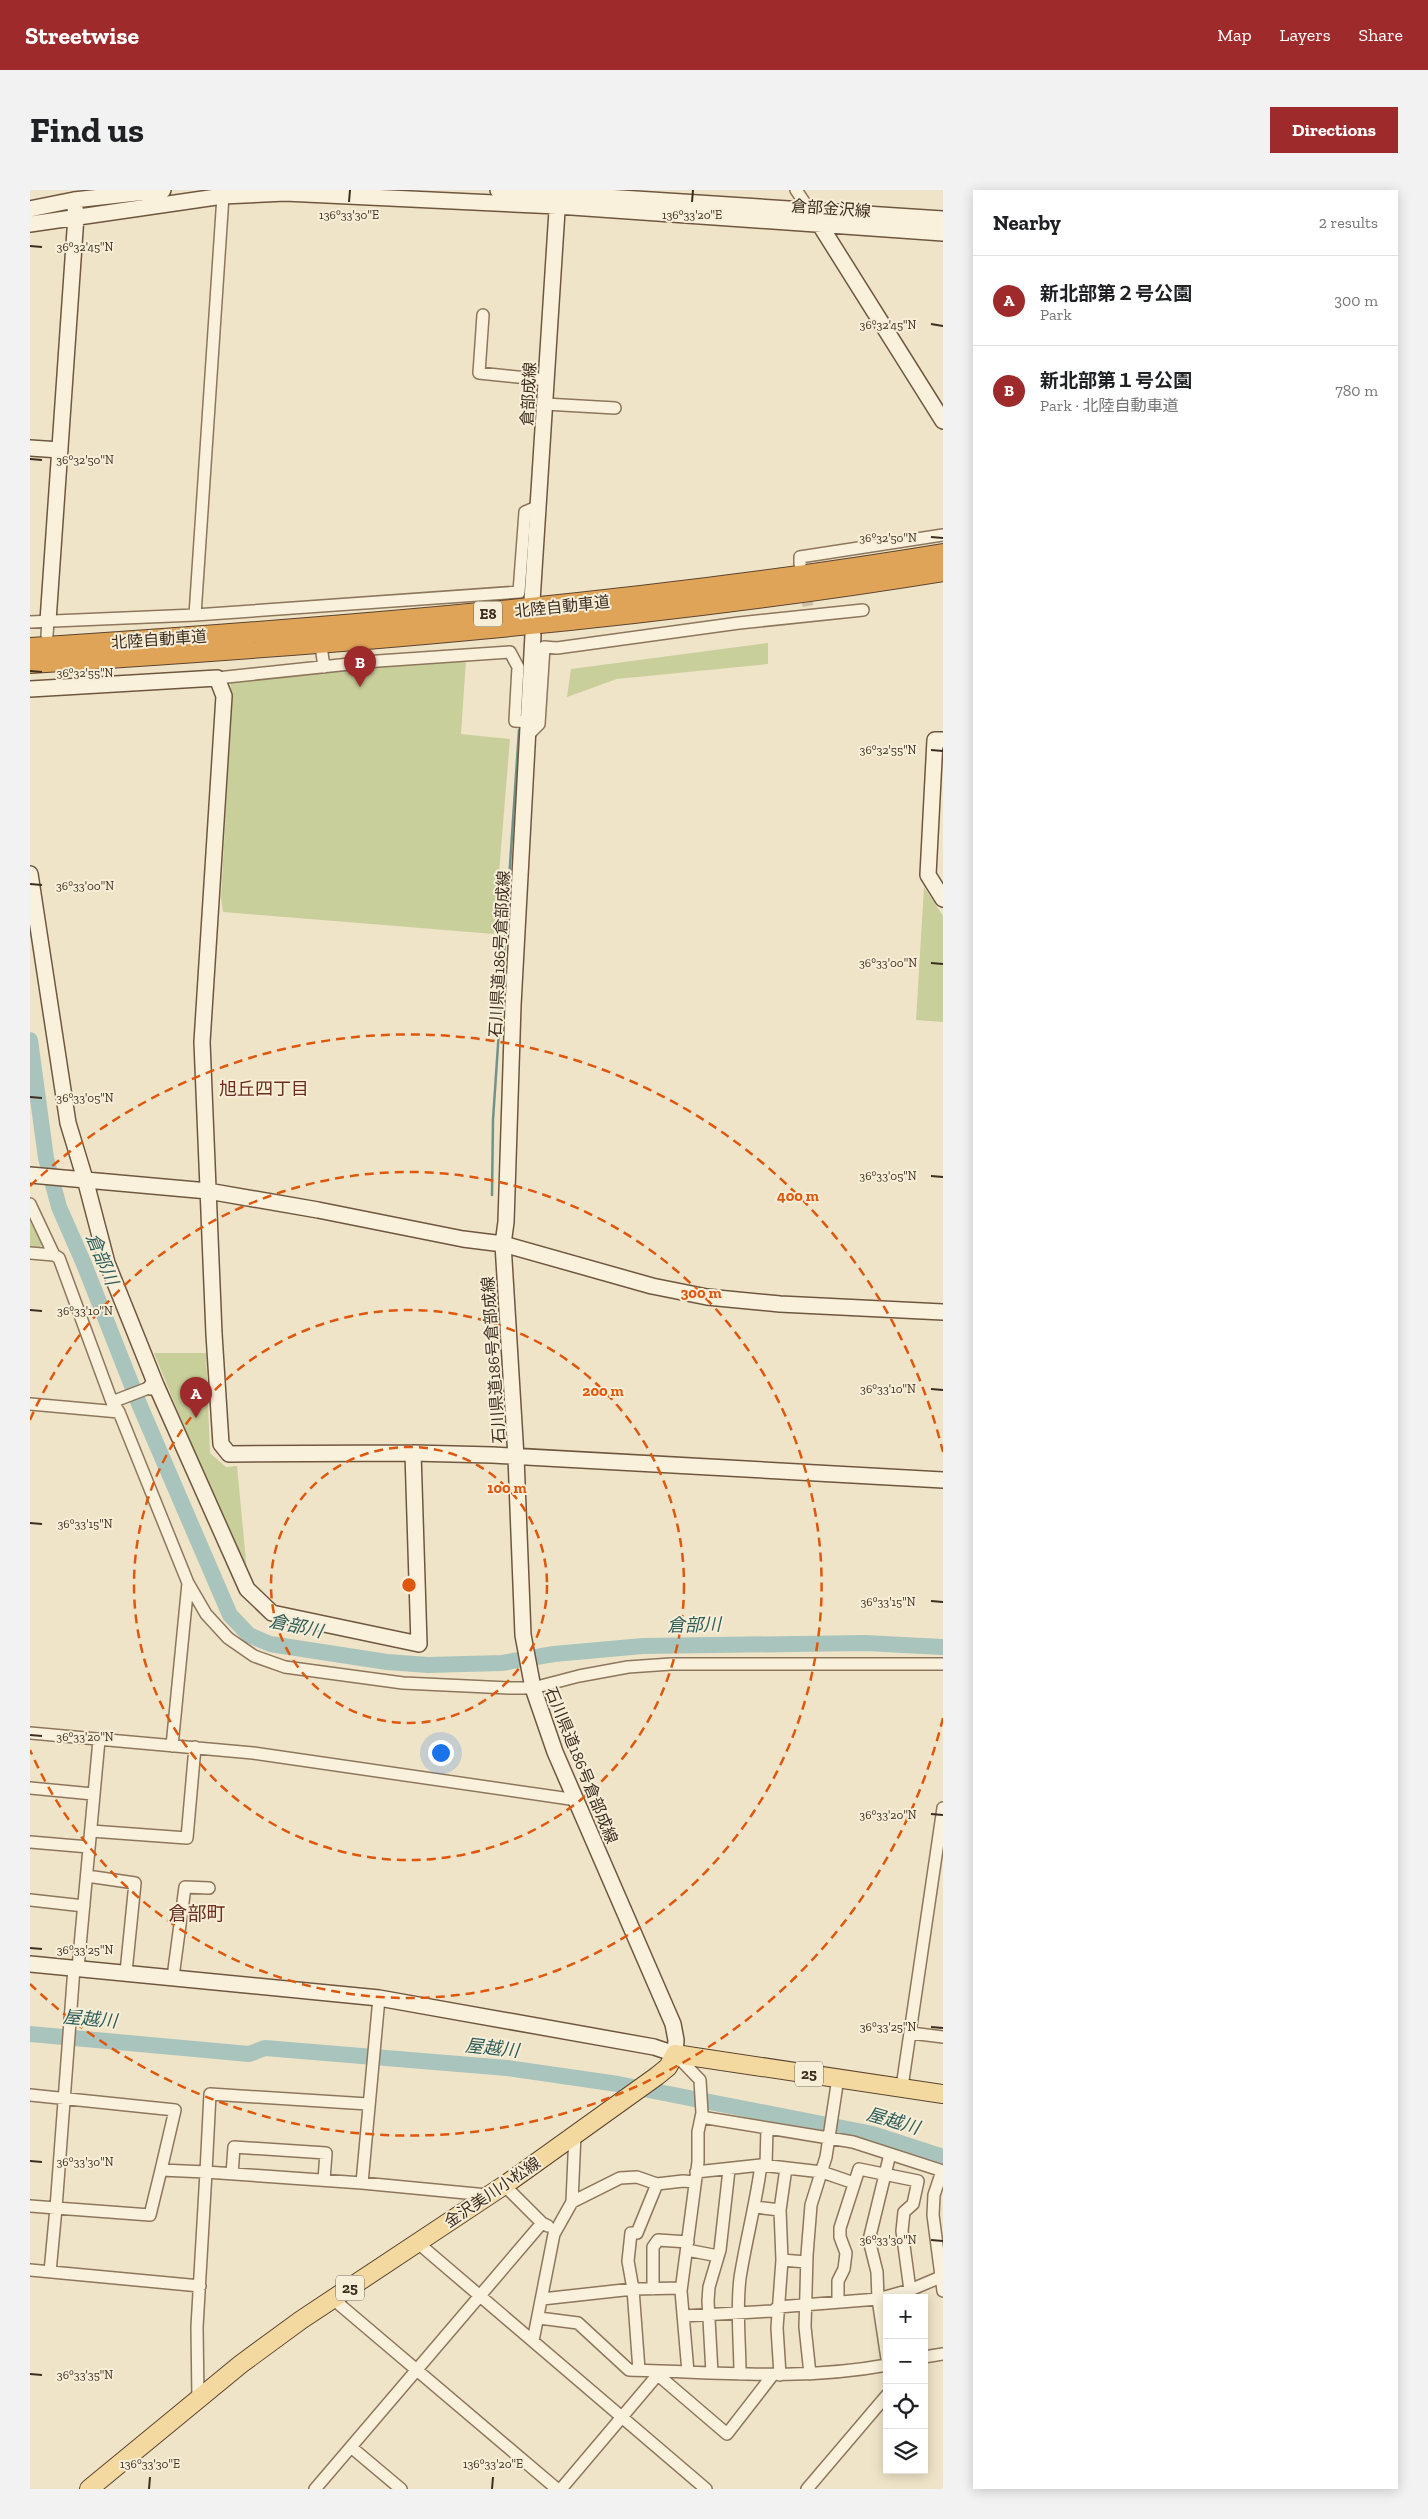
<!DOCTYPE html>
<html lang="en">
<head>
<meta charset="utf-8">
<style>
	body { margin:0; font-family:"Zilla Slab","Noto Sans JP",serif; background:#f2f2f2; color:#202124 }
	.controls { position:absolute; right:15px; bottom:15px; display:grid; overflow:hidden; border-radius:0px; box-shadow:0 2px 12px #0003 }
	.controls button { width:45px; height:45px; display:grid; place-items:center; padding:0; border:0; border-bottom:1px solid #e0e0e0; background:#fff; color:#202124; font:25px sans-serif }
	.you { position:absolute; left:410px; top:1562px; width:18px; height:18px; margin:-12px; border:4px solid #fff; border-radius:50%; background:#1a73e8; box-shadow:0 0 0 8px #1a73e833 }
	.badge { display:grid; place-items:center; width:32px; height:32px; border-radius:50%; background:#9e2a2b; color:#fff; font-size:16px; font-weight:700 }
	.pin { position:absolute; translate:-50% -41px; filter:drop-shadow(0 1px 2px #0008) }
	.pin::after { content:''; position:absolute; top:26px; width:18px; height:15px; background:inherit; clip-path:polygon(0 0,100% 0,50% 100%) }
	.list { margin:0; padding:0; list-style:none }
	h2 { display:flex; justify-content:space-between; align-items:center; height:65px; margin:0; padding:0 20px; font-size:21px }
	h2 small { font-size:16px; font-weight:400; color:#757577 }
	.list li { display:grid; grid-template-columns:32px 1fr auto; gap:15px; align-items:center; box-sizing:border-box; height:90px; padding:0 20px; border-top:1px solid #e0e0e0 }
	.list b { display:block; font-size:19px; white-space:nowrap }
	.list p { margin:0; font-size:16px; white-space:nowrap; color:#757577 }
	.list em { font-size:16px; font-style:normal; color:#757577 }
	.icon { flex:none; width:28px; height:28px; fill:none; stroke:currentColor; stroke-width:2; stroke-linecap:round; stroke-linejoin:round }
	.map { position:relative; flex:none; width:913px; height:2299px; overflow:hidden; border-radius:0px }
	header { display:flex; align-items:center; gap:30px; box-sizing:border-box; height:70px; padding:0 25px; background:#9e2a2b; color:#fff }
	header strong { font-size:24px }
	nav { display:flex; gap:28px; margin-inline-start:auto; font-size:18px }
	.intro { display:flex; align-items:center; justify-content:space-between; box-sizing:border-box; height:120px; padding:0 30px }
	h1 { margin:0; font-size:35px }
	.button { padding:12px 22px; border-radius:0px; background:#9e2a2b; color:#fff; font-size:18px; font-weight:700 }
	main { display:flex; gap:30px; padding:0 30px }
	aside { flex:1; background:#fff; border-radius:0px; box-shadow:0 2px 12px #0003 }
	.map>svg:first-child { display:block }
</style>
</head>
<body>
<header>
<strong>Streetwise</strong>
<nav><a>Map</a><a>Layers</a><a>Share</a></nav>
</header>
<div class="intro"><h1>Find us</h1><a class="button">Directions</a></div>
<main>
<div class="map">
<svg width="913" height="2299" viewBox="0 0 913 2299">
	<rect width="100%" height="100%" fill="#f0e4c8"/>
	<path fill="#c9cf9b" d="M738,453V474L587,489L537,507L541,479Z
		M436,470L431,544L480,549L464,744L193,722L191,708L202,511L200,489Z
		M894,697L913,726V832L886,830Z
		M0,1030L12,1055L10,1057L0,1056Z
		M124,1163H176L180,1263L196,1277L207,1276L218,1392Z"/>
	<g fill="none" stroke-linecap="round" stroke-linejoin="round">
		<path stroke="#6f938a" stroke-width="2.5" d="M462,1005L463,930L489,540"/>
		<path stroke="#a9c4bc" stroke-width="16" d="M0,850L16,968L29,1017L54,1074L110,1216L200,1425L219,1445L240,1454L357,1472L398,1475L472,1473L524,1464L613,1456L835,1453L913,1457
			M0,1844L219,1864L235,1858L477,1878L588,1894L843,1944L913,1967"/>
		<path stroke="#ccc0a6" stroke-width="11" stroke-dasharray="11 5.5" stroke-linecap="butt" d="M774,396L778,416"/>
		<g stroke="#8d765c" stroke-width="14">
			<path id="street" d="M766,0L783,25
				M453,125L449,183L517,190
				M515,214L585,218
				M770,374V367L913,345
				M165,425L193,6
				M0,432L165,425L489,402L495,322L509,316
				M17,445L18,431
				M292,463L294,477
				M187,488L348,471L480,462L488,477L485,531L499,532
				M498,545L509,534L514,457L527,458L709,433L833,420
				M0,1014L24,1065L29,1068L82,1212L89,1222L158,1393L142,1556
				M0,1063L24,1065
				M82,1212L121,1197
				M0,1214L89,1222
				M158,1393L176,1424L198,1448L224,1466L255,1477L373,1493L479,1498H503L549,1486L598,1477L641,1474H913
				M0,1543L223,1563L547,1610
				M0,1598L63,1604
				M61,1641L157,1648L165,1557
				M0,1652L59,1657
				M57,1686L105,1693L96,1782
				M0,1710L54,1716
				M44,1778L26,2018L120,2025L131,1980L176,1982L180,1904L338,1914
				M48,1778L69,1550
				M143,1787L155,1697L179,1698
				M881,1843L913,1847
				M646,1865L670,1890L672,1923L668,1942V1972L651,2101L658,2182
				M872,1897L913,1618
				M0,1905L145,1920L131,1980
				M671,1927L823,1952L913,1981
				M736,1975L737,1938
				M912,1981L904,2005L903,2025L913,2101
				M666,1982L731,1975L792,1982L824,1993
				M202,1984L204,1957L296,1963L294,1990
				M332,1993L349,1808
				M474,1995L512,2033L518,2036
				M542,2012L590,1988L607,1987L627,1994L653,1991L664,1992
				M0,2016L26,2018L20,2082
				M725,2017L750,2020
				M388,2053L676,2299
				M657,2060L688,2066
				M752,2070L776,2072
				M0,2080L170,2096
				M623,2099V2057L628,2050L658,2052
				M303,2109L527,2299
				M512,2109L603,2099L651,2098
				M808,2112V2091L814,2079L816,2063L810,2047V2038L829,1979L888,1991L883,2014L874,2022L872,2041L880,2100
				M653,2126L743,2121L748,2117L848,2109L880,2100L913,2086
				M509,2128L548,2133L599,2180C685,2182 771,2191 857,2175
				M503,2151L524,2044L542,2012L545,1944
				M894,2167L913,2164
				M857,2169L848,2109L847,2082L839,2050L860,1964
				M609,2180L603,2099L598,2071L601,2043H607L627,1994
				M682,2183L678,2111L679,2097L690,2060L699,1980
				M710,2184C710,2153 706,2120 710,2088C716,2050 726,2013 731,1975
				M780,2184L775,2137L777,2065L781,2015L796,1967L808,1888
				M628,2185L697,2244L742,2186
				M750,2185L747,2138L752,2070L750,2020L756,1978
				M168,2209L167,2137L176,1982L332,1993L457,2005
				M321,2257L371,2299
				M285,2299L512,2033
				M531,2299L630,2182
				M777,2299L857,2205"/>
		</g>
		<g stroke="#6f573f" stroke-width="18">
			<path id="secondary" d="M468,0L913,29
				M0,19L44,10L133,0
				M0,34L193,6L255,3L527,16L913,43
				M790,35L913,231
				M0,258L30,260
				M502,411L528,5
				M18,431L46,26L44,10
				M0,499L187,488L194,506L172,852L184,1144L191,1254L199,1264L383,1263L462,1265L913,1290
				M913,550H905L898,685L913,709
				M0,684L38,933L55,989L77,1073L126,1195L121,1197
				M0,985L178,1001L288,1020L433,1049L473,1054L622,1096L677,1107L750,1114L913,1122
				M126,1195L217,1399L242,1423L389,1454L383,1263
				M0,1774L349,1808L624,1857L645,1864L646,1850L643,1834L525,1562L503,1498L493,1445L486,1267L473,1054L476,1032L483,815L503,445"/>
		</g>
		<g stroke="#5b4430" stroke-width="20">
			<path id="primary" d="M59,2299L211,2174L271,2130L479,1992L627,1886L638,1877L645,1864L913,1904"/>
		</g>
		<g stroke="#5b4430" stroke-width="22">
			<path id="highway" d="M0,458C306,438 610,414 913,364
				M0,473C306,454 610,430 913,381"/>
		</g>
		<use href="#street" stroke="#faf1dc" stroke-width="11"/>
		<use href="#secondary" stroke="#faf1dc" stroke-width="15"/>
		<use href="#primary" stroke="#f3d9a0" stroke-width="18"/>
		<use href="#highway" stroke="#e0a458" stroke-width="20"/>
	</g>
	<path fill="none" stroke="#3d2e20" stroke-width="2" d="M319,12L320,0M662,12L663,0M0,56L12,57M901,134L913,136M0,269L12,270M901,347L913,348M0,481L12,482M901,560L913,561M0,694L12,695M901,773L913,774M0,907L12,908M901,986L913,987M0,1120L12,1121M901,1199L913,1200M0,1333L12,1334M901,1411L913,1412M0,1545L12,1546M901,1624L913,1625M0,1758L12,1759M901,1837L913,1838M0,1971L12,1972M901,2050L913,2051M0,2184L12,2185M119,2299L120,2287M462,2299L463,2287"/>
	<g fill="none" stroke="#df570d" stroke-width="2.5" stroke-dasharray="9 6">
		<circle cx="379" cy="1395" r="138"/>
		<circle cx="379" cy="1395" r="275"/>
		<path d="M0 1230A413 413 0 1 1 0 1560"/>
		<path d="M913 1528A550 550 0 0 1 0 1794M0 996A550 550 0 0 1 913 1262"/>
	</g>
	<g text-anchor="middle" stroke-width="4" stroke-linejoin="round" paint-order="stroke">
		<g fill="#f7eed8" stroke="#756857" stroke-width="1">
			<rect x="444" y="411.5" width="28" height="25" rx="4"/>
			<rect x="765" y="1871.5" width="28" height="25" rx="4"/>
			<rect x="306" y="2085.5" width="28" height="25" rx="4"/>
		</g>
		<g font-size="15" font-weight="bold" fill="#3d2e20">
			<text x="458" y="429">E8</text>
			<text x="779" y="1889">25</text>
			<text x="320" y="2103">25</text>
		</g>
		<g font-size="16" fill="#3d2e20" stroke="#f7eed8">
			<text transform="translate(801 18) rotate(4)" y="6">倉部金沢線</text>
			<text transform="translate(498 204) rotate(-87)" y="6">倉部成線</text>
			<text transform="translate(532 416) rotate(-6)" y="6">北陸自動車道</text>
			<text transform="translate(129 449) rotate(-4)" y="6">北陸自動車道</text>
			<text transform="translate(469 764) rotate(-87)" y="6">石川県道186号倉部成線</text>
			<text transform="translate(463 1170) rotate(-94)" y="6">石川県道186号倉部成線</text>
			<text transform="translate(552 1575) rotate(68)" y="6">石川県道186号倉部成線</text>
			<text transform="translate(462 2002) rotate(-34)" y="6">金沢美川小松線</text>
		</g>
		<g font-size="18" fill="#6b2e1e" stroke="#f7eed8">
			<text x="234" y="905">旭丘四丁目</text>
		</g>
		<g font-size="18" font-style="italic" fill="#2f5d5a" stroke="#f7eed8">
			<text transform="translate(72 1069) rotate(67)" y="6">倉部川</text>
			<text transform="translate(664 1435) rotate(-1)" y="6">倉部川</text>
			<text transform="translate(266 1436) rotate(12)" y="6">倉部川</text>
			<text transform="translate(60 1829) rotate(5)" y="6">屋越川</text>
			<text transform="translate(462 1858) rotate(6)" y="6">屋越川</text>
			<text transform="translate(863 1931) rotate(16)" y="6">屋越川</text>
		</g>
		<g font-size="19" fill="#6b2e1e" stroke="#f7eed8">
			<text x="167" y="1730">倉部町</text>
		</g>
	</g>
	<g font-size="12" text-anchor="middle" fill="#3d2e20" stroke="#f7eed8" stroke-width="4" stroke-linejoin="round" paint-order="stroke">
		<text x="319" y="29">136°33'30"E</text>
		<text x="662" y="29">136°33'20"E</text>
		<text x="55" y="61">36°32'45"N</text>
		<text x="858" y="139">36°32'45"N</text>
		<text x="55" y="274">36°32'50"N</text>
		<text x="858" y="352">36°32'50"N</text>
		<text x="55" y="487">36°32'55"N</text>
		<text x="858" y="564">36°32'55"N</text>
		<text x="55" y="700">36°33'00"N</text>
		<text x="858" y="777">36°33'00"N</text>
		<text x="55" y="912">36°33'05"N</text>
		<text x="858" y="990">36°33'05"N</text>
		<text x="55" y="1125">36°33'10"N</text>
		<text x="858" y="1203">36°33'10"N</text>
		<text x="55" y="1338">36°33'15"N</text>
		<text x="858" y="1416">36°33'15"N</text>
		<text x="55" y="1551">36°33'20"N</text>
		<text x="858" y="1629">36°33'20"N</text>
		<text x="55" y="1764">36°33'25"N</text>
		<text x="858" y="1841">36°33'25"N</text>
		<text x="55" y="1976">36°33'30"N</text>
		<text x="858" y="2054">36°33'30"N</text>
		<text x="55" y="2189">36°33'35"N</text>
		<text x="120" y="2278">136°33'30"E</text>
		<text x="463" y="2278">136°33'20"E</text>
	</g>
	<circle cx="379" cy="1395" r="8" fill="#df570d" stroke="#f7eed8" stroke-width="2.5"/>
	<g font-size="15" text-anchor="middle" font-weight="bold" fill="#df570d" stroke="#f7eed8" stroke-width="4" stroke-linejoin="round" paint-order="stroke">
		<text x="768" y="1011">400 m</text>
		<text x="671" y="1108">300 m</text>
		<text x="573" y="1206">200 m</text>
		<text x="477" y="1303">100 m</text>
	</g>
</svg>
<div class="controls">
<button>+</button>
<button>−</button>
<button><svg class="icon" aria-label="locate" viewBox="0 0 24 24"><circle cx="12" cy="12" r="6"/><path d="M12 2v4M12 18v4M2 12h4M18 12h4"/></svg></button>
<button><svg class="icon" aria-label="layers" viewBox="0 0 24 24"><path d="M12 4l9 5-9 5-9-5zM3 14l9 5 9-5"/></svg></button>
</div>
<div class="you"></div>
<div class="pin badge" style="left:166px;top:1228px">A</div>
<div class="pin badge" style="left:330px;top:497px">B</div>
</div>
<aside>
<h2>Nearby<small>2 results</small></h2>
<ul class="list">
<li><span class="badge">A</span><div><b>新北部第２号公園</b><p>Park</p></div><em>300 m</em></li>
<li><span class="badge">B</span><div><b>新北部第１号公園</b><p>Park · 北陸自動車道</p></div><em>780 m</em></li>
</ul>
</aside>
</main>
</body>
</html>
